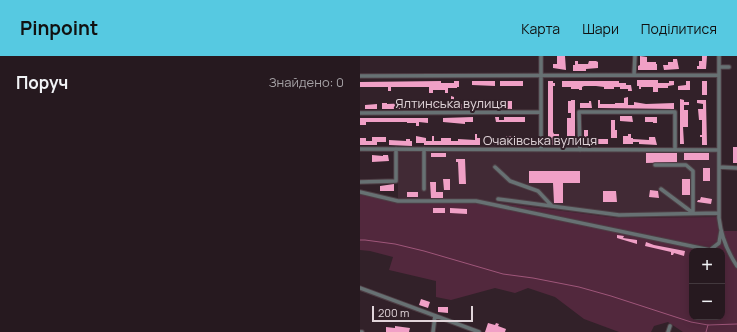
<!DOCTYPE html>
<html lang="uk">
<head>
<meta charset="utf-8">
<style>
	body { margin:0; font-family:Manrope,sans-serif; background:#32262c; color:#f1f3f6 }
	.controls { position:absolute; right:12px; bottom:12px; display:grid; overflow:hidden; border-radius:8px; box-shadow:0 2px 10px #0003 }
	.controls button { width:36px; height:36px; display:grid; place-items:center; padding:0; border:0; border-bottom:1px solid #42383d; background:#26191f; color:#f1f3f6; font:20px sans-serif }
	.scale { position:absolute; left:12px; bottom:10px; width:101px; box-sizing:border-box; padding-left:4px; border:2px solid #e1d5da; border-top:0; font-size:11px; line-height:14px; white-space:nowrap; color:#e1d5da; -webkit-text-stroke:3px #322129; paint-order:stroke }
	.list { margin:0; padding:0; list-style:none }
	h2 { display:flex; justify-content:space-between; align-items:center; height:52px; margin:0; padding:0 16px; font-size:17px }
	h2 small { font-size:13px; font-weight:400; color:#a4a0a4 }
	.map { position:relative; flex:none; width:377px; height:276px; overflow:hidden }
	header { display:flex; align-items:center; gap:24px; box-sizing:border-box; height:56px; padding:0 20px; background:#56c9e1; color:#111 }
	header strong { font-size:19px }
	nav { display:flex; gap:22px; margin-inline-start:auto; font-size:14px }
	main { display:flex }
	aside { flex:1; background:#26191f }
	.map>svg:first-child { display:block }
</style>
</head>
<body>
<header>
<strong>Pinpoint</strong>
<nav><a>Карта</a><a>Шари</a><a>Поділитися</a></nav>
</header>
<main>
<aside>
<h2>Поруч<small>Знайдено: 0</small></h2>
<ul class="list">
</ul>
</aside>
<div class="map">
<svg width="377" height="276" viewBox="0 0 377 276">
	<rect width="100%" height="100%" fill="#322129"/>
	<path fill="#412a35" d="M38,95H357V161L258,162L116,144L38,143Z"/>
	<path fill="#52283d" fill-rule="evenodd" d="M0,135L38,143L116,144L258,162L357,161L359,175H377V276H323L308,266L294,270L291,276H259L224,263L195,241L168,232L155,237L135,232L91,244L76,241V225L29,214L33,201L10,195L0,194ZM332,195H362V261H332Z"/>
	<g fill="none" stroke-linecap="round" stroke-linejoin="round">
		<path stroke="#9f567a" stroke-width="1" d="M0,184H5L35,188L64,195L143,218L173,222L219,231L251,240L331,266L348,269L377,268
			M346,276L348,269"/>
	</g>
	<path fill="#f0a0c6" d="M197,0H205L206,14L193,12V8H197Z
		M280,0L287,1V6H296V8H297V14H278V10L280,9Z
		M342,0H347L346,13H337V10H339V5H342Z
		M313,3H317L319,13L304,14L303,9H308V6H313Z
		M215,5H218V8H228L229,5H236L238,6V12L226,13V15H213V9H215Z
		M277,24H298V27H309V25H314V29L308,30V32H298V36H293V31H281V33H279V30H277Z
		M81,25V27H94V25H99V31H97V32H88V37H85V34H73V37H69V31H31V35H28V31H0V26Z
		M112,25H135V30L112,29Z
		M140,25H163V30H140Z
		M188,25H193V27H195V30H193V76L194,78H199V81H195V89H188Z
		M202,25H259V27H266V29H271L272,35H268V33H260V31H254V33H244V31L236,30H224L222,31V34H219V33H211V31H202Z
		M326,25H330V34H318V30L326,29Z
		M342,25H347V39H342Z
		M91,40L94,41V48H105V53H22V47H27V48L52,47V43L58,44V47L91,48Z
		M268,41V49H274V46L286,48L314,47V53L238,52V44H240V48H255V47H264V42Z
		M320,43L324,44V46H329V49H324V54H328V71H323L324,88H320Z
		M137,44H141V48H147V45H152V53L121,52V47L137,48Z
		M211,44H215V89H210V85H207V62H211V57H208V45H211Z
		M337,44H346L347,89H342V81H340V79H342V64H339L338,53H343V48L337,47Z
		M229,45H231L232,52H220V47H229Z
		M17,48V53H5V49Z
		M260,60H272L273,66L260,65Z
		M113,61V66H105V68L83,66V62Z
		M135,61H139V64H144V61H165V66H136Z
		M285,61H297V67H293V66H285Z
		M0,62H68V67L59,66V70H56V67H47V66H6V69H0Z
		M251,64H255V74H257V82H251Z
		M224,74H228V84H231V88H224Z
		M115,78H117V82H120V89H64V87H56V80L66,82V85H72V80H74V85H81V82H91V85H98V83L115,84Z
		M268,78H271V82H273V83L289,84V81H295L297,89L279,88V86H273V88H263V80H268Z
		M146,80H155L157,89H134V84H146Z
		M12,81H26V86H17V89H0V82H6V85H12Z
		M46,83H50V85H52V90L29,89V84L46,85Z
		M236,83H248V88H236Z
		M373,91H377V107H373Z
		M71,97H86V101H71Z
		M286,97H317V106L286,107Z
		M324,97H349V104H324Z
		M12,99L23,100V99H28L29,105L12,106Z
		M96,103H105L106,128H99L98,106H96Z
		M343,112H350V125H343Z
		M169,115H220V127H203V147H194L193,127H169Z
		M83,123H90V134H84Z
		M322,123H330V139H322Z
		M70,126H76V136H83V142H71Z
		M34,128V135H20V130Z
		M290,134L298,135L299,142L289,141Z
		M243,135H256L257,146H243Z
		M47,136H58V141H47Z
		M341,141L352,143L351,148L337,146L338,144H340Z
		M73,152H85V157H73Z
		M90,152L107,153V158L90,157Z
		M257,179L264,180L263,182L277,184V188L257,182Z
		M286,186L294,189L325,195L324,200L314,197L313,199H311V196L285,190Z
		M61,243L70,246L68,252L59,249Z
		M78,251H88V257L78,256Z
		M128,267L135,269L136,267L139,268L138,270L146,273L145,276H125Z
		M35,270L50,272L49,276H26V271L35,272Z"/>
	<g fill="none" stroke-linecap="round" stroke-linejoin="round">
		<g stroke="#4e3e45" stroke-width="5.5">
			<path id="minor" d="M181,0V93
				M359,0V162C361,180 367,195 377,210
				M359,11H369
				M274,19L275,0
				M0,20L359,19
				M0,57L181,56
				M0,93L359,94
				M64,93V133
				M220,94L219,56H315V94
				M295,109H326L333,115V157
				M135,111L150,125L178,135L192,150
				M359,111L377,112
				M0,126L36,125V93
				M301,133L333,157
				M0,136L38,145H116L350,194L359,187L361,175
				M138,143L259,159L359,157
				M0,232L119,276
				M0,276H2
				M73,276L75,260
				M308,276L310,270"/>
		</g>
		<use href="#minor" stroke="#677173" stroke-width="3.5"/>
	</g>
	<g text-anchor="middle" stroke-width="4" stroke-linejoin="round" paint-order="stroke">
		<g font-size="13" fill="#e1d5da" stroke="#322129">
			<text x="91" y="52">Ялтинська вулиця</text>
			<text x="180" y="89">Очаківська вулиця</text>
		</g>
	</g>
</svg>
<div class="controls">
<button>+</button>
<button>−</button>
</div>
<div class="scale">200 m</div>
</div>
</main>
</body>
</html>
